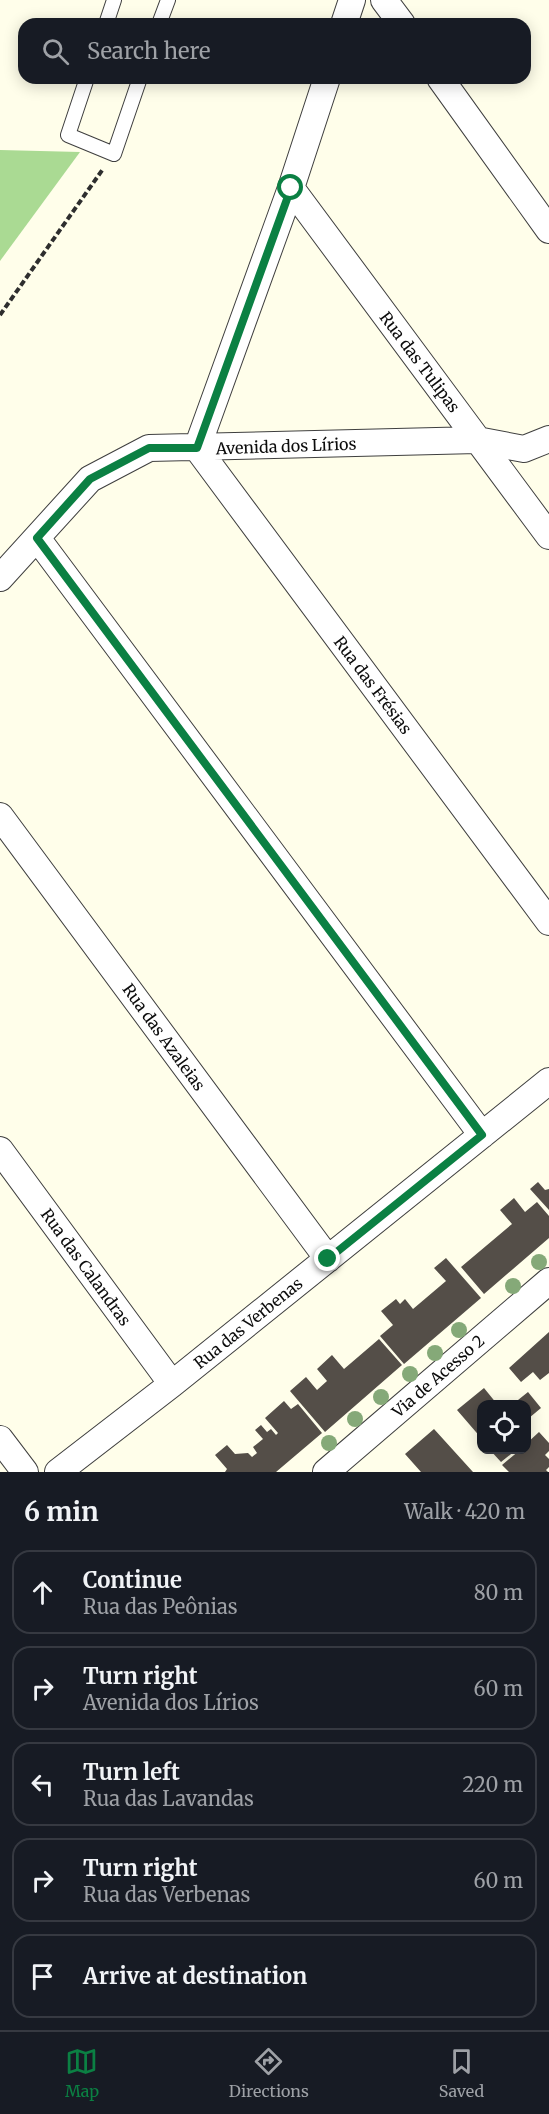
<!DOCTYPE html>
<html lang="en">
<head>
<meta charset="utf-8">
<style>
	body { margin:0; font-family:Merriweather,serif; background:#242831; color:#f1f3f6 }
	.controls { position:absolute; right:18px; bottom:18px; display:grid; overflow:hidden; border-radius:12px; box-shadow:0 3px 15px #0003 }
	.controls button { width:54px; height:54px; display:grid; place-items:center; padding:0; border:0; border-bottom:2px solid #363941; background:#171b24; color:#f1f3f6; font:30px sans-serif }
	.stop { position:absolute; width:18px; height:18px; margin:-14px; border:4px solid #0b8043; border-radius:50%; background:#fff }
	.stop.end { background:#0b8043; border-color:#fff; box-shadow:0 2px 6px #0008 }
	.list { margin:0; padding:0; list-style:none }
	h2 { display:flex; justify-content:space-between; align-items:center; height:78px; margin:0; padding:0 24px; font-size:26px }
	h2 small { font-size:20px; font-weight:400; color:#9ea1a6 }
	.list li { display:grid; grid-template-columns:39px 1fr auto; gap:18px; align-items:center; box-sizing:border-box; height:84px; margin:0 12px 12px; padding:0 12px; border:2px solid #363941; border-radius:18px }
	.list b { display:block; font-size:22px; white-space:nowrap }
	.list p { margin:0; font-size:20px; white-space:nowrap; color:#9ea1a6 }
	.list em { font-size:20px; font-style:normal; color:#9ea1a6 }
	.icon { flex:none; width:33px; height:33px; fill:none; stroke:currentColor; stroke-width:2; stroke-linecap:round; stroke-linejoin:round }
	.map { position:relative; flex:none; width:549px; height:1472px; overflow:hidden }
	.search { position:absolute; background:#171b24; box-shadow:0 3px 15px #0003; left:18px; right:18px; top:18px; height:66px; display:flex; align-items:center; gap:15px; box-sizing:border-box; padding:0 21px; border-radius:18px; color:#9ea1a6; font-size:22px }
	.sheet { height:558px; background:#171b24 }
	nav { display:flex; justify-content:space-around; align-items:center; box-sizing:border-box; height:84px; border-top:2px solid #363941; background:#171b24; font-size:16px; color:#9ea1a6 }
	nav a { display:grid; justify-items:center; gap:3px }
	nav .on { color:#0b8043 }
	.map>svg:first-child { display:block }
</style>
</head>
<body>
<div class="map">
<svg width="549" height="1472" viewBox="0 0 549 1472">
	<rect width="100%" height="100%" fill="#fffeea"/>
	<path fill="#aada93" d="M0,150L80,152L0,261Z"/>
	<path fill="#544e48" d="M538,1182L545,1190L549,1189V1210L530,1189Z
		M514,1198L525,1212L537,1202L549,1216V1238L484,1294L461,1267L512,1224L500,1210Z
		M446,1258L481,1298L404,1364L380,1336L393,1325L381,1311L396,1299L400,1304L405,1299L413,1309L446,1281L434,1268Z
		M549,1332V1373L540,1380L533,1372L521,1382L509,1368Z
		M379,1339L402,1365L325,1432L290,1391L306,1377L317,1390L327,1381L317,1369L332,1355L344,1369Z
		M484,1388L497,1404H482V1439L457,1410Z
		M528,1392L541,1408L529,1418L526,1415V1404H513Z
		M284,1401L291,1409L298,1404L322,1433L276,1472H225L227,1469L215,1455L227,1445L235,1454L248,1453L252,1457L257,1453L253,1447L263,1439L255,1430L261,1425L267,1432L271,1429L276,1435L278,1433L265,1418Z
		M434,1429L473,1472H421L405,1454Z
		M539,1432L549,1443V1451L545,1455L549,1459V1467L546,1470L548,1472H509L502,1465L520,1450H526V1444Z
		M490,1450H516L501,1462Z"/>
	<g fill="none" stroke-linecap="round" stroke-linejoin="round">
		<g stroke="#3f3f3f" stroke-width="16">
			<path id="service" d="M106,24L114,0
				M159,24L168,0
				M87,78L68,135L114,154L140,78"/>
		</g>
		<g stroke="#3f3f3f" stroke-width="28">
			<path id="minor" d="M384,0L402,24
				M344,24L352,0
				M327,78L291,188L197,448L549,922
				M440,78L549,230
				M291,188L549,536
				M37,538L482,1135
				M0,578L90,479L149,448L477,440L524,449L549,439
				M0,816L328,1259
				M0,1150L172,1384
				M0,1439L25,1472
				M58,1472L172,1384L549,1081
				M326,1472L549,1281"/>
		</g>
		<path stroke="#2e2e2e" stroke-width="4" stroke-dasharray="6 3" stroke-linecap="butt" d="M0,315L103,169"/>
		<use href="#service" stroke="#fff" stroke-width="14"/>
		<use href="#minor" stroke="#fff" stroke-width="26"/>
	</g>
	<g fill="#85a978">
		<circle cx="539" cy="1262" r="8"/>
		<circle cx="513" cy="1286" r="8"/>
		<circle cx="459" cy="1330" r="8"/>
		<circle cx="435" cy="1353" r="8"/>
		<circle cx="410" cy="1374" r="8"/>
		<circle cx="381" cy="1397" r="8"/>
		<circle cx="355" cy="1419" r="8"/>
		<circle cx="329" cy="1443" r="8"/>
	</g>
	<g fill="none" stroke-linecap="round" stroke-linejoin="round">
		<path stroke="#0b8043" stroke-width="8" d="M291,188L197,448H149L90,479L37,538L482,1135L328,1259"/>
	</g>
	<g text-anchor="middle" stroke-width="6" stroke-linejoin="round" paint-order="stroke">
		<g font-size="16" fill="#0c0c0c" stroke="#fff">
			<text transform="translate(420 362) rotate(53)" y="6">Rua das Tulipas</text>
			<text transform="translate(286 446) rotate(-2)" y="6">Avenida dos Lírios</text>
			<text transform="translate(373 685) rotate(53)" y="6">Rua das Frésias</text>
			<text transform="translate(164 1037) rotate(54)" y="6">Rua das Azaleias</text>
			<text transform="translate(86 1267) rotate(54)" y="6">Rua das Calandras</text>
			<text transform="translate(248 1323) rotate(-39)" y="6">Rua das Verbenas</text>
			<text transform="translate(438 1376) rotate(-41)" y="6">Via de Acesso 2</text>
		</g>
	</g>
</svg>
<div class="controls">
<button><svg class="icon" aria-label="locate" viewBox="0 0 24 24"><circle cx="12" cy="12" r="6"/><path d="M12 2v4M12 18v4M2 12h4M18 12h4"/></svg></button>
</div>
<div class="stop" style="left:291px;top:188px"></div>
<div class="stop end" style="left:328px;top:1259px"></div>
<div class="search"><svg class="icon" aria-label="search" viewBox="0 0 24 24"><circle cx="10" cy="10" r="6"/><path d="M15 15l6 6"/></svg>Search here</div>
</div>
<section class="sheet">
<h2>6 min<small>Walk · 420 m</small></h2>
<ul class="list">
<li><svg class="icon" aria-label="ahead" viewBox="0 0 24 24"><path d="M12 20V5M6 11l6-6 6 6"/></svg><div><b>Continue</b><p>Rua das Peônias</p></div><em>80 m</em></li>
<li><svg class="icon" aria-label="right" viewBox="0 0 24 24"><path d="M7 20v-9h11M14 6l5 5-5 5"/></svg><div><b>Turn right</b><p>Avenida dos Lírios</p></div><em>60 m</em></li>
<li><svg class="icon" aria-label="left" viewBox="0 0 24 24"><path d="M17 20v-9H6M10 6l-5 5 5 5"/></svg><div><b>Turn left</b><p>Rua das Lavandas</p></div><em>220 m</em></li>
<li><svg class="icon" aria-label="right" viewBox="0 0 24 24"><path d="M7 20v-9h11M14 6l5 5-5 5"/></svg><div><b>Turn right</b><p>Rua das Verbenas</p></div><em>60 m</em></li>
<li><svg class="icon" aria-label="arrive" viewBox="0 0 24 24"><path d="M6 21V4h12l-3 4 3 4H6"/></svg><div><b>Arrive at destination</b></div></li>
</ul>
</section>
<nav>
<a class="on"><svg class="icon" aria-label="map" viewBox="0 0 24 24"><path d="M3 6l6-2 6 2 6-2v14l-6 2-6-2-6 2zM9 4v14M15 6v14"/></svg>Map</a>
<a><svg class="icon" aria-label="directions" viewBox="0 0 24 24"><path d="M12 3l9 9-9 9-9-9zM9 14v-3h6M13 9l2 2-2 2"/></svg>Directions</a>
<a><svg class="icon" aria-label="saved" viewBox="0 0 24 24"><path d="M7 4h10v16l-5-4-5 4z"/></svg>Saved</a>
</nav>
</body>
</html>
